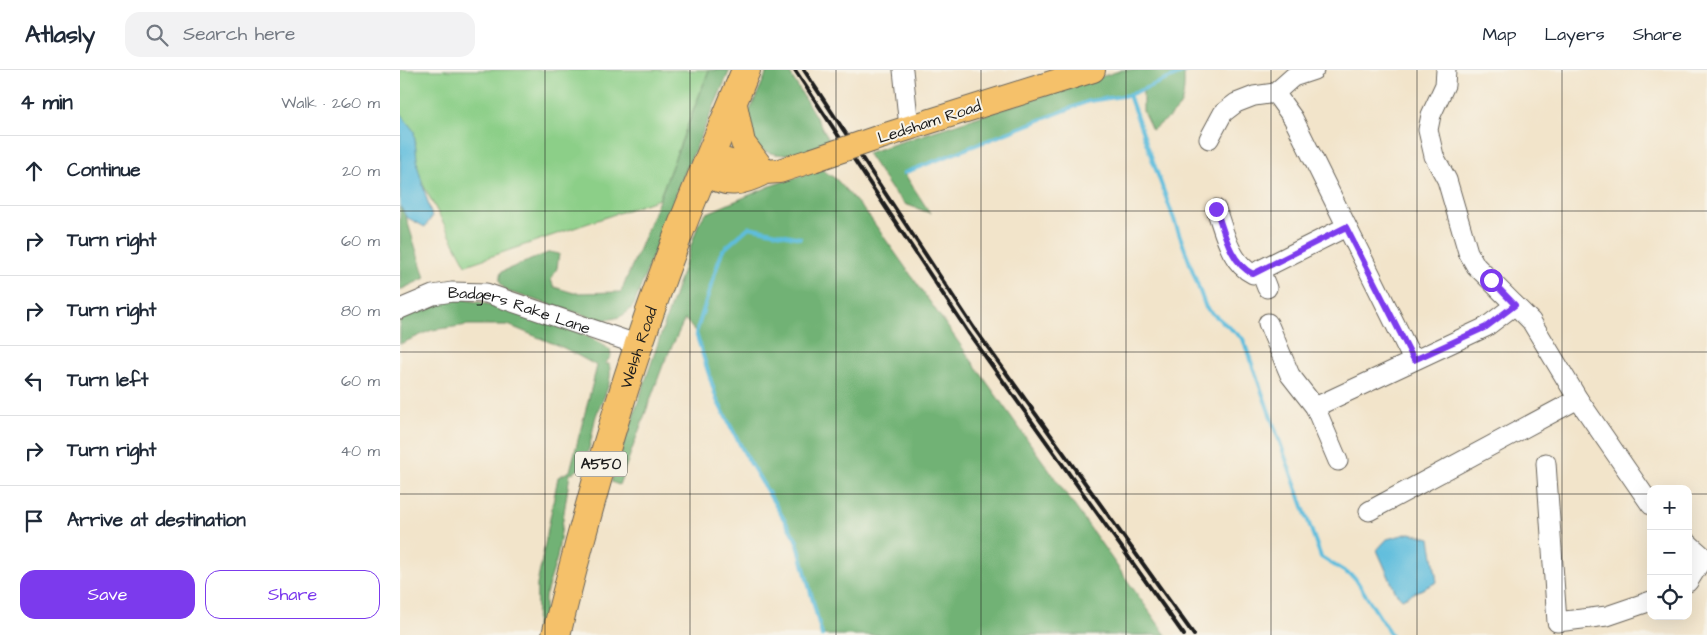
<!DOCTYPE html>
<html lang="en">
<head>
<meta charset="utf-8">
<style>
	body { margin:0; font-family:"Architects Daughter",sans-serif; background:#f2f2f3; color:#1f2937 }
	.controls { position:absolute; right:15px; bottom:15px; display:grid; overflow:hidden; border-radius:10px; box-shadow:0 5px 20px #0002 }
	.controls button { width:45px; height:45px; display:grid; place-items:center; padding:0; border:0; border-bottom:1px solid #e0e1e3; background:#fff; color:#1f2937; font:25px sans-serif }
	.stop { position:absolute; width:15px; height:15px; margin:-11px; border:4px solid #7c3aed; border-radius:50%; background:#fff }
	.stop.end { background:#7c3aed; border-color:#fff; box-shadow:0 1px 5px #0008 }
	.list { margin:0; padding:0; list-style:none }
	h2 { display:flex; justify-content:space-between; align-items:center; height:65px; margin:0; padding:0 20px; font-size:21px }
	h2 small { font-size:16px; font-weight:400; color:#747a83 }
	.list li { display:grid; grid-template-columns:32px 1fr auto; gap:15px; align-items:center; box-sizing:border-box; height:70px; padding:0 20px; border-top:1px solid #e0e1e3 }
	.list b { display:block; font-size:19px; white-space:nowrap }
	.list em { font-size:16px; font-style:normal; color:#747a83 }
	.actions { display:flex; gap:10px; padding:15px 20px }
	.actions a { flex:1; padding:11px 0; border:1px solid #7c3aed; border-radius:15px; text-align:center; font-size:18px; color:#7c3aed }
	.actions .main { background:#7c3aed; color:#fff }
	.icon { flex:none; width:28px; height:28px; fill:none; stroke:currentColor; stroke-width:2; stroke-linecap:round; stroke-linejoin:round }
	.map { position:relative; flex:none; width:1307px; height:565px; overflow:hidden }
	header { display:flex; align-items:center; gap:30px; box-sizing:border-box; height:70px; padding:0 25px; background:#fff; border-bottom:1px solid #e0e1e3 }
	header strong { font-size:24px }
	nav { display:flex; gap:28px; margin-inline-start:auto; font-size:18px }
	.search { width:350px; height:45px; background:#f2f2f3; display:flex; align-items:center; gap:12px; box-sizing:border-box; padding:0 18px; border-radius:15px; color:#747a83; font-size:19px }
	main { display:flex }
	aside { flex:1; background:#fff }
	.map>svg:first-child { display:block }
</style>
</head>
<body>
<header>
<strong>Atlasly</strong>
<div class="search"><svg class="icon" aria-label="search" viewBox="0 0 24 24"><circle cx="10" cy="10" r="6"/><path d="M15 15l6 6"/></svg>Search here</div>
<nav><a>Map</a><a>Layers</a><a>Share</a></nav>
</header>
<main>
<aside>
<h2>4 min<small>Walk · 260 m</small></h2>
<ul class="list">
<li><svg class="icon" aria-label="ahead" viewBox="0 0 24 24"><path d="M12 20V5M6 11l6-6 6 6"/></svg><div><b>Continue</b></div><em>20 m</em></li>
<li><svg class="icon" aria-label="right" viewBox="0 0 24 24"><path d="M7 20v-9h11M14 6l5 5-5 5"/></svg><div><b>Turn right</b></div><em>60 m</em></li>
<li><svg class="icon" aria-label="right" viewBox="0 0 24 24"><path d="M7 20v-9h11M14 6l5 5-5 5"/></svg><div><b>Turn right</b></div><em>80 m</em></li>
<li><svg class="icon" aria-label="left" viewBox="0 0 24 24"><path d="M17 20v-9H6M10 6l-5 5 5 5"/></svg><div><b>Turn left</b></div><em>60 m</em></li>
<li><svg class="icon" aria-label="right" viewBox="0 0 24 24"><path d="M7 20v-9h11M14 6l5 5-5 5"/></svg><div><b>Turn right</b></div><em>40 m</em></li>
<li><svg class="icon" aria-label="arrive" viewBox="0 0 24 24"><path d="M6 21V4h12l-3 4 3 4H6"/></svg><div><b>Arrive at destination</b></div></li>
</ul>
<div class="actions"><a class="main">Save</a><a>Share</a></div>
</aside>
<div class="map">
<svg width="1307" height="565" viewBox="0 0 1307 565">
	<rect width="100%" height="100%" fill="#f7f3e8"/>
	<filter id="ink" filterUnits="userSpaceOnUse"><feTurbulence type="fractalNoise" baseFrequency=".02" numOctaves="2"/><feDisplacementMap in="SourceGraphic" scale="10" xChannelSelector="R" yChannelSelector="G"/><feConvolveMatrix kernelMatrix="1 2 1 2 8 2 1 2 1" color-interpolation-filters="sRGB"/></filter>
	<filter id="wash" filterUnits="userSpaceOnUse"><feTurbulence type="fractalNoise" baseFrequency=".0096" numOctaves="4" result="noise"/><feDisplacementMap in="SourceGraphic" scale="20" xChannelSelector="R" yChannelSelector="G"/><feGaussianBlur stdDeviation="1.12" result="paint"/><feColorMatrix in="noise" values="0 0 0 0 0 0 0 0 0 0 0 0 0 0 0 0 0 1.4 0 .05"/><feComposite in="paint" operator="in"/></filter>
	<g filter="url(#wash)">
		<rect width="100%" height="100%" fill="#f2e4ca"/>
		<path fill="#8ccf88" stroke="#547652" d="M0,0H309L259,129L66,195L0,72Z"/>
		<path fill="#71b274" stroke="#466748" d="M309,0H330L280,114L234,235C225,247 216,249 201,250L109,222C100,216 98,212 101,202L150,182L159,184L157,198L151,210L154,217L174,223L221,222L254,143Z
			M368,0H388L431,73C404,81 381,93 355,76L347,47Z
			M722,0H789L784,2C785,38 781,39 752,60L743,41V19L729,25L689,31L504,103L530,143L505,134L492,120L467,83Z
			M421,99L436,109L469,146L766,565H421L397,471L344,382L317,330L296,263L285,249L263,295L219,415L211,412L298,155L305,144L373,115Z
			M0,135L6,147L25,208L0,220Z
			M57,228C101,236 175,253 210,280L211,286L205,294H209C214,313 202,329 196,346C191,363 190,399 170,404L157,488L145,527V565H136L137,515L158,407L170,401L197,296L164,278L108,255H68L32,260L0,274V248L31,234Z"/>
		<path fill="#5fbddd" stroke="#3e6c7c" d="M0,43L14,61L18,98L32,147L25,157L6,147L0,135Z
			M1010,463L1030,468L1037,512L1002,529L996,523L977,480L987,469Z"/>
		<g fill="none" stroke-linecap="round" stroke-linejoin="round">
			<path stroke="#5fbddd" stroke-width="4" d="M789,0L729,25L806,238L843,269L921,487L955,508L991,565
				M504,103L689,31L729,25
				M400,168L349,157L322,181L296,263L317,330L344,382L397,471L422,565"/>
		</g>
	</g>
	<g filter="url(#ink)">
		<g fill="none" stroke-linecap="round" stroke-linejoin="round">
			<g stroke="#676259" stroke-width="21">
				<g id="minor">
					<path d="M503,0L509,57"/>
					<path d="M1046,0L1045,15L1031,45L1028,60L1034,86L1047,110L1068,182L1076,196L1131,251L1178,329L1251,435"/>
					<path d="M875,23L893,48L1013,290"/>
					<path d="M809,69L823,43L836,33L854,26L875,23L893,7L914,0"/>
					<path d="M816,139C824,161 830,193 853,204L860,200L867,218"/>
					<path d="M860,200L946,157"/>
					<path id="s1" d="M0,239L33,225L52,222L86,223L239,275"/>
					<path d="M868,253L890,305L915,337L938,391"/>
					<path d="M915,337L1086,257L1115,235"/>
					<path d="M1146,393L1157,552L1207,546L1251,531"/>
					<path d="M969,441L1178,329"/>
					<path d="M1288,473L1307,490"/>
					<path d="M1288,512L1303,488"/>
				</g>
			</g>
			<g stroke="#676259" stroke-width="26">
				<path id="major" d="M334,30L343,73L365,102
					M480,67L693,0
					M310,86L365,102L379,101L413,90
					M303,102C326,118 342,114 365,102"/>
			</g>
			<g stroke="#676259" stroke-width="30">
				<g id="highway">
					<path id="s2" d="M156,565C189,431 227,297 277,168C299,111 323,56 346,0"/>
				</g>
			</g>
			<use href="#minor" stroke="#fff" stroke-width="19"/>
			<use href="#major" stroke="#f5c16b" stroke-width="24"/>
			<use href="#highway" stroke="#f5c16b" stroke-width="28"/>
			<path stroke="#1c1c1c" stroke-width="4" d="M395,0L568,262L784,565
				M404,0L574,258L794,565"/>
			<g stroke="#676259" stroke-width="26" stroke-linecap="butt">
				<path id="major-bridge" d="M413,90L480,67"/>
			</g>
			<use href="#major-bridge" stroke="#f5c16b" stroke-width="24"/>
		</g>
	</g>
	<g fill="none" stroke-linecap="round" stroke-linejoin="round" filter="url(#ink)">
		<path stroke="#7c3aed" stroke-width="6" d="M816,139C824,161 830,193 853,204L946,157L1014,290L1086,257L1115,235L1091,210"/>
	</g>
	<path fill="none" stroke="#1c1c1c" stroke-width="1" stroke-opacity="0.55" d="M145,0V565M290,0V565M436,0V565M581,0V565M726,0V565M871,0V565M1017,0V565M1162,0V565M0,141H1307M0,282H1307M0,424H1251M1288,424H1307"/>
	<g text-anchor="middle" stroke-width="4" stroke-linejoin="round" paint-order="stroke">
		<rect fill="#f7f3e8" stroke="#5e5c59" stroke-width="1" x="175" y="381.5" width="52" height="25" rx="4"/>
		<g font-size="15" font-weight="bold" fill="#1c1c1c">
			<text x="201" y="399">A550</text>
		</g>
		<g font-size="16" fill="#1c1c1c" stroke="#f7f3e8">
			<text transform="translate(529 51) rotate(-18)" y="6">Ledsham Road</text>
			<text dy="6" stroke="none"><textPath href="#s1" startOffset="125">Badgers Rake Lane</textPath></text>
			<text dy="6" stroke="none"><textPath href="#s2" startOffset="299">Welsh Road</textPath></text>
		</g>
	</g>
</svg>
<div class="controls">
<button>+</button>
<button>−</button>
<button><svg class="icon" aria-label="locate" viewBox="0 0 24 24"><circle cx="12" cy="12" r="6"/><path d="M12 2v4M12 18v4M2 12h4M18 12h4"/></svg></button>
</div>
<div class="stop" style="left:1091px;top:210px"></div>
<div class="stop end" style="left:816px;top:139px"></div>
</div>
</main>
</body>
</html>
